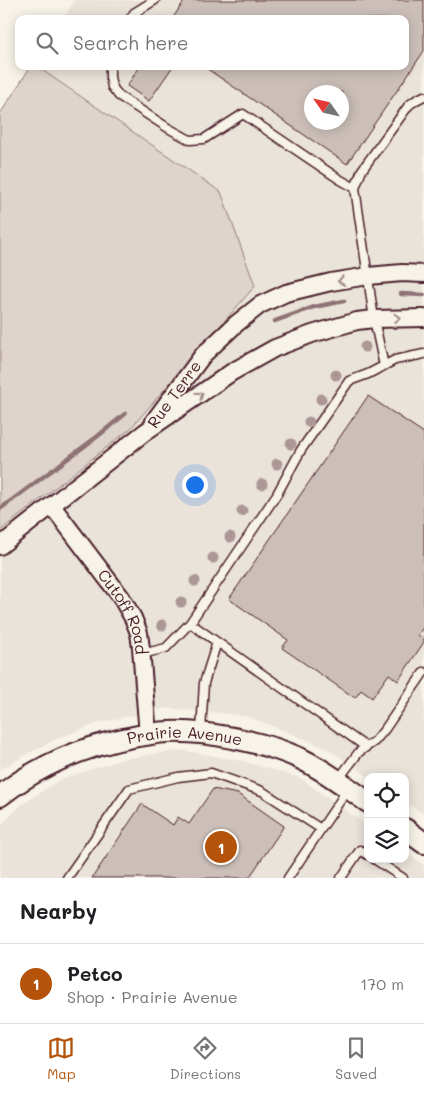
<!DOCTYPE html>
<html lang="en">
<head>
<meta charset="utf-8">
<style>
	body { margin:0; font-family:Mali,sans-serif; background:#f6f6f6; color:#202124 }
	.controls { position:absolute; right:15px; bottom:15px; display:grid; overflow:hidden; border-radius:10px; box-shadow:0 2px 12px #0003 }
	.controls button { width:45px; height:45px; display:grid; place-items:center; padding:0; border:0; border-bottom:1px solid #e0e0e0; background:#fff; color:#202124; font:25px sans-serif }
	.compass { position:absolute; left:304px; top:85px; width:45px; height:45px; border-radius:50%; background:#fff; box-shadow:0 2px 12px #0003; rotate:304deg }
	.you { position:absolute; left:194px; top:484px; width:18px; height:18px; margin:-12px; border:4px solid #fff; border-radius:50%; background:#1a73e8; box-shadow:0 0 0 8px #1a73e833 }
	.badge { display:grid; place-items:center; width:32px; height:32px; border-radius:50%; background:#b45309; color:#fff; font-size:16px; font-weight:700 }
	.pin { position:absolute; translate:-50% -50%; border:2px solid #fff; box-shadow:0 1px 5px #0006 }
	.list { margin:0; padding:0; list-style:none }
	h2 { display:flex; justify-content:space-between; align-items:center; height:65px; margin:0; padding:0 20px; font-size:21px }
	h2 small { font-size:16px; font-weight:400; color:#757577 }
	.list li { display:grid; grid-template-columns:32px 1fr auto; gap:15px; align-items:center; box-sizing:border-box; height:80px; padding:0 20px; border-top:1px solid #e0e0e0 }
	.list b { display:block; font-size:19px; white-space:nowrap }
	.list p { margin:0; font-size:16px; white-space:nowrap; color:#757577 }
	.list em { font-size:16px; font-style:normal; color:#757577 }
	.icon { flex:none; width:28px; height:28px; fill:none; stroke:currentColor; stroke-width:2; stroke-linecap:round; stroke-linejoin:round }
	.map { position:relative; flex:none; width:424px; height:878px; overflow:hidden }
	.search { position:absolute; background:#fff; box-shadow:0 2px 12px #0003; left:15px; right:15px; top:15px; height:55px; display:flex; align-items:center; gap:12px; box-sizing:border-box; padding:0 18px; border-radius:10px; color:#757577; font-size:19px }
	.sheet { height:145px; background:#fff }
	nav { display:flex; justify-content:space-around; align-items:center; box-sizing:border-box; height:70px; border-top:1px solid #e0e0e0; background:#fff; font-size:14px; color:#757577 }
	nav a { display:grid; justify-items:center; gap:2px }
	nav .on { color:#b45309 }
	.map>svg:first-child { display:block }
</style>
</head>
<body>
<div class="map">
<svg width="424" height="878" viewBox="0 0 424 878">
	<rect width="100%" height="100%" fill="#f7f3e8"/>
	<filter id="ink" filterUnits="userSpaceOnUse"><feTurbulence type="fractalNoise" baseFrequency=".02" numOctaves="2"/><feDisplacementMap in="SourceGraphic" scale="10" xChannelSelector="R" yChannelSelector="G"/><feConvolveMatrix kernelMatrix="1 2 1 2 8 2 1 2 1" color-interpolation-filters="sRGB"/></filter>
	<g filter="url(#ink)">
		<path fill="#eae3da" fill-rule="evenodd" d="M75,0H424V814L405,802V777H369L328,749L290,733L249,717L211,712L167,708L99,723L61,737L29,753L0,770V531L130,429L221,192L36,66H405V19H63ZM312,92H342V122H312Z
			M181,750L243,761L300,778L368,826V859H405V852L424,865V878H0V827L21,805L61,779L123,759Z"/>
		<path fill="#ded4cc" stroke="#947a7c" d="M31,66H36L221,192L255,286L130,429L0,531V114Z"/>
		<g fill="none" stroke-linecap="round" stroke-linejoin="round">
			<path stroke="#8e7275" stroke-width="4.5" d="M401,294L424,295
				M275,321L314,307L344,301
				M0,509L98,436L125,414"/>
		</g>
		<path fill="#ccbfb9" stroke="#4a1f2b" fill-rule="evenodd" d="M185,0H424V51L347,164L203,66H405V19H172ZM312,92H342V122H312Z
			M140,66H173L149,101L127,86Z
			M368,396L424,433V626L418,635L424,639V642L398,681L389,674L372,698L361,690L355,698L282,648L288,640L229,599Z
			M213,789L238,794L284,826L249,878H92L142,804L173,825L178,817L189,824Z"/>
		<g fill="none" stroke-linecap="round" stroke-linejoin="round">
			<g stroke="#4a1f2b" stroke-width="11">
				<path id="service" d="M130,19L134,13L155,0
					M110,66V77L112,87L119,96L168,128L190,140L204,139L243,114L339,179L355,188
					M384,366L374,319L355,188L362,170L409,105L416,100L424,96
					M142,654L166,648L190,623
					M201,731L204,683L217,642
					M366,747L190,623L277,494L301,450L349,381L368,374L395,360L424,354
					M337,781L359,752L375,741L385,729L424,672
					M374,859L403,878
					M67,878L129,789L178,777L211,773L262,791L321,829
					M288,878L348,789
					M341,878L360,850L368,855"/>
			</g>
			<g stroke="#4a1f2b" stroke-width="20">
				<g id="minor">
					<path d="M154,421L203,355L236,324L260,305L286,293L331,282L368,276L402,273L424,274"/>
					<path id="s1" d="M52,506L121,597L133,618L139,633L141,648L148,735"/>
					<path d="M0,546L145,432L232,372L275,348L312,334L357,321L374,319L424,318"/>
				</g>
			</g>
			<g stroke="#4a1f2b" stroke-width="24">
				<g id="tertiary">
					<path id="s2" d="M0,796C40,764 88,745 138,736C148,735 158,732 168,732C204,730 264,742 297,757C322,768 346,787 368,802"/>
					<path d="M405,829L424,843"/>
				</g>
			</g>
			<path stroke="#4a1f2b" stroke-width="2.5" stroke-dasharray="1 4" stroke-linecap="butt" d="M253,878H254"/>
			<use href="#service" stroke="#f7f3e8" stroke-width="8"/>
			<use href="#minor" stroke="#f7f3e8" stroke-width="16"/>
			<use href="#tertiary" stroke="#f7f3e8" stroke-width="20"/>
		</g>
		<g fill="#ac9796">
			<circle cx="365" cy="347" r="5.5"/>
			<circle cx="336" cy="375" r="5.5"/>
			<circle cx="321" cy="399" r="5.5"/>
			<circle cx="309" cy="422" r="5.5"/>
			<circle cx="291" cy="444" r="5.5"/>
			<circle cx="277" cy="464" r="5.5"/>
			<circle cx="262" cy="484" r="5.5"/>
			<circle cx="242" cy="511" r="5.5"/>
			<circle cx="230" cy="537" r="5.5"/>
			<circle cx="213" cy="558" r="5.5"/>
			<circle cx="195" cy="581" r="5.5"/>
			<circle cx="181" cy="602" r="5.5"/>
			<circle cx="162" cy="625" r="5.5"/>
		</g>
		<defs><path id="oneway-chevron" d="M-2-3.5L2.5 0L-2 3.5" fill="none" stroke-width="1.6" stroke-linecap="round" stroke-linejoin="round" transform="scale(1.25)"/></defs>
		<g stroke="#a0898a">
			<use href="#oneway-chevron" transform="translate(341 281) rotate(170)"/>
			<use href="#oneway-chevron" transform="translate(397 318) rotate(-2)"/>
			<use href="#oneway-chevron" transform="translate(200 395) rotate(-35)"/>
		</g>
	</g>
	<g text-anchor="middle" stroke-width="4" stroke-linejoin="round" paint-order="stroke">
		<g font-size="16" fill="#4a1f2b" stroke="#f7f3e8">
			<text transform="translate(174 394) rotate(-54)" y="6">Rue Terre</text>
			<text dy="6" stroke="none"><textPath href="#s1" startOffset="129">Cutoff Road</textPath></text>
			<text dy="6" stroke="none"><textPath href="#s2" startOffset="199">Prairie Avenue</textPath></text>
		</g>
	</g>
</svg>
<div class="controls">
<button><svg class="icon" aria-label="locate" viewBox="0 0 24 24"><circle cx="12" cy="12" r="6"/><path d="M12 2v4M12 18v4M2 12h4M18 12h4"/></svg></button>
<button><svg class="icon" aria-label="layers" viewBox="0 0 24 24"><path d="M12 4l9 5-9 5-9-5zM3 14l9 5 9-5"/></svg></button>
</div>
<svg class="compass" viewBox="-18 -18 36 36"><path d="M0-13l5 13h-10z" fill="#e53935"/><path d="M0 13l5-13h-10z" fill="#757577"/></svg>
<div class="you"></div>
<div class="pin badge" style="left:221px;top:847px">1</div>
<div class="search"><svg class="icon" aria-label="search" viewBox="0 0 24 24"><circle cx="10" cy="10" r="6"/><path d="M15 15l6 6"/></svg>Search here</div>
</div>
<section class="sheet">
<h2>Nearby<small></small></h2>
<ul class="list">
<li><span class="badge">1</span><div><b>Petco</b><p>Shop · Prairie Avenue</p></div><em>170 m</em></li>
</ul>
</section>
<nav>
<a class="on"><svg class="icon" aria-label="map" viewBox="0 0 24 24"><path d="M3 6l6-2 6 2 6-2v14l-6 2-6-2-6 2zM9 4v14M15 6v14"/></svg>Map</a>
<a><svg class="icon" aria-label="directions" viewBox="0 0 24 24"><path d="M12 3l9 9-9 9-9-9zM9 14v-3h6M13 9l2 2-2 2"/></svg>Directions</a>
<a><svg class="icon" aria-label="saved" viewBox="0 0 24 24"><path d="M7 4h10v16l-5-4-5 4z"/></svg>Saved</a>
</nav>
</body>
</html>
